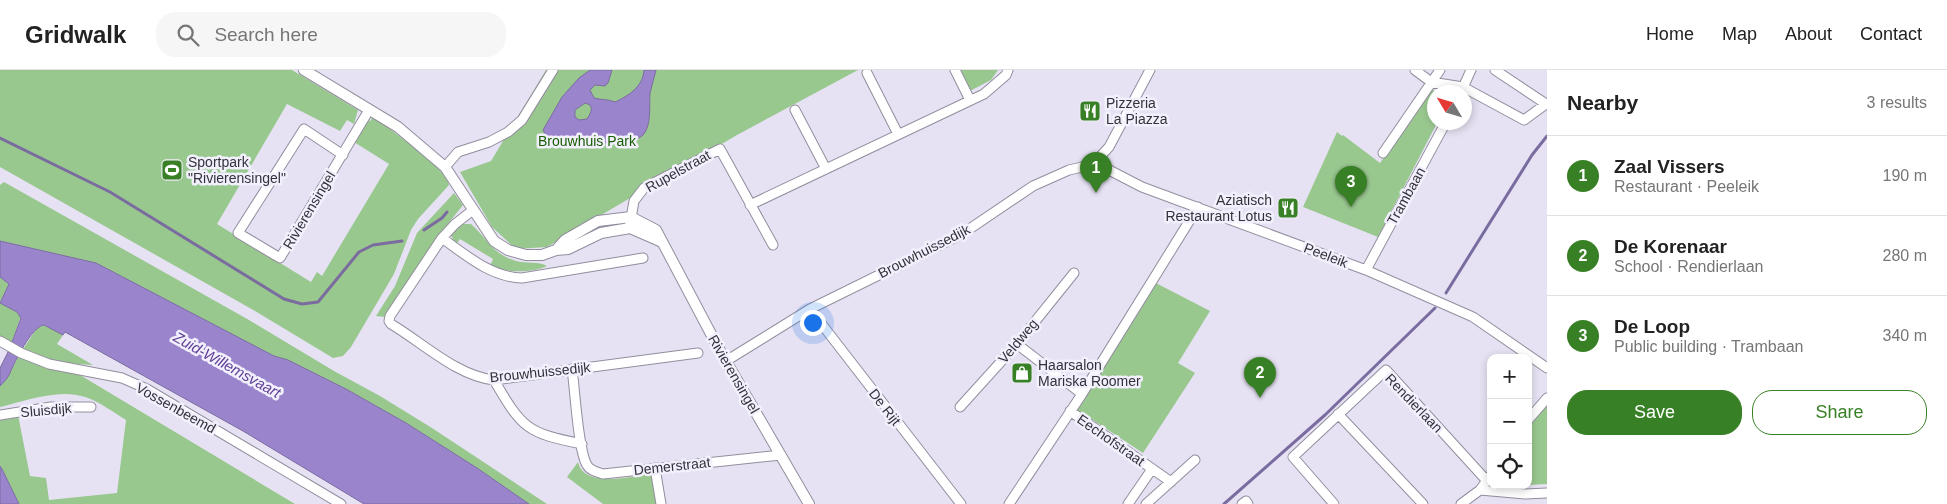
<!DOCTYPE html>
<html lang="en">
<head>
<meta charset="utf-8">
<style>
	body { margin:0; font-family:Arial,sans-serif; background:#f6f6f6; color:#222 }
	.controls { position:absolute; right:15px; bottom:15px; display:grid; overflow:hidden; border-radius:10px; box-shadow:0 2px 8px #0003 }
	.controls button { width:45px; height:45px; display:grid; place-items:center; padding:0; border:0; border-bottom:1px solid #e0e0e0; background:#fff; color:#222; font:25px sans-serif }
	.compass { position:absolute; left:1427px; top:15px; width:45px; height:45px; border-radius:50%; background:#fff; box-shadow:0 2px 8px #0003; rotate:308deg }
	.you { position:absolute; left:812px; top:252px; width:18px; height:18px; margin:-12px; border:4px solid #fff; border-radius:50%; background:#1a73e8; box-shadow:0 0 0 8px #1a73e833 }
	.badge { display:grid; place-items:center; width:32px; height:32px; border-radius:50%; background:#388025; color:#fff; font-size:16px; font-weight:700 }
	.pin { position:absolute; translate:-50% -41px; filter:drop-shadow(0 1px 2px #0008) }
	.pin::after { content:''; position:absolute; top:26px; width:18px; height:15px; background:inherit; clip-path:polygon(0 0,100% 0,50% 100%) }
	.list { margin:0; padding:0; list-style:none }
	h2 { display:flex; justify-content:space-between; align-items:center; height:65px; margin:0; padding:0 20px; font-size:21px }
	h2 small { font-size:16px; font-weight:400; color:#767676 }
	.list li { display:grid; grid-template-columns:32px 1fr auto; gap:15px; align-items:center; box-sizing:border-box; height:80px; padding:0 20px; border-top:1px solid #e0e0e0 }
	.list b { display:block; font-size:19px; white-space:nowrap }
	.list p { margin:0; font-size:16px; white-space:nowrap; color:#767676 }
	.list em { font-size:16px; font-style:normal; color:#767676 }
	.actions { display:flex; gap:10px; padding:15px 20px }
	.actions a { flex:1; padding:11px 0; border:1px solid #388025; border-radius:20px; text-align:center; font-size:18px; color:#388025 }
	.actions .main { background:#388025; color:#fff }
	.icon { flex:none; width:28px; height:28px; fill:none; stroke:currentColor; stroke-width:2; stroke-linecap:round; stroke-linejoin:round }
	.map { position:relative; flex:none; width:1547px; height:434px; overflow:hidden }
	header { display:flex; align-items:center; gap:30px; box-sizing:border-box; height:70px; padding:0 25px; background:#fff; border-bottom:1px solid #e0e0e0 }
	header strong { font-size:24px }
	nav { display:flex; gap:28px; margin-inline-start:auto; font-size:18px }
	.search { width:350px; height:45px; background:#f6f6f6; display:flex; align-items:center; gap:12px; box-sizing:border-box; padding:0 18px; border-radius:20px; color:#767676; font-size:19px }
	main { display:flex }
	aside { flex:1; background:#fff }
	.map>svg:first-child { display:block }
</style>
</head>
<body>
<header>
<strong>Gridwalk</strong>
<div class="search"><svg class="icon" aria-label="search" viewBox="0 0 24 24"><circle cx="10" cy="10" r="6"/><path d="M15 15l6 6"/></svg>Search here</div>
<nav><a>Home</a><a>Map</a><a>About</a><a>Contact</a></nav>
</header>
<main>
<div class="map">
<svg width="1547" height="434" viewBox="0 0 1547 434">
	<rect width="100%" height="100%" fill="#e6e2f3"/>
	<path fill="#99c88f" d="M0,0H292L358,40L354,54L347,50L340,61L287,34L217,154L311,212L317,202L322,206L389,94L354,72L366,50L370,51L373,47C387,57 448,99 449,115L418,149L411,160L394,204L351,277L343,286L333,288L255,241L0,97Z
		M546,0H858L737,65L547,177L516,179L492,157L460,102L491,91Z
		M959,0H998L991,10L970,21Z
		M1432,19L1435,22L1434,52L1437,53L1378,167L1303,137L1337,62L1342,66L1343,65L1380,93Z
		M4,112L249,250L334,301L380,326L432,358L547,434H529L477,398L406,353L346,319L289,291L274,286L96,193L0,171V115Z
		M454,123L463,135L439,165L385,247L376,246L395,216L417,163Z
		M462,154H471C488,169 492,184 516,191C526,194 539,191 547,196C533,203 505,203 490,196L493,189L460,169L456,175L451,165L457,157Z
		M0,207L9,214L0,232Z
		M1152,211L1210,241L1178,293L1195,303L1143,383L1073,337Z
		M0,233L17,242L21,246L11,274L0,268Z
		M44,255L63,265L57,274L93,295L52,292L25,281L23,279L37,258Z
		M19,285L48,297L80,305L295,434H19L0,395V349L18,345L30,406L46,408L49,430L117,423L126,350C113,342 100,332 85,327C59,318 25,331 0,337V316L10,303Z
		M1547,326V414L1528,415V355Z
		M578,392C584,419 633,406 652,404L656,434H603L567,407Z"/>
	<path fill="#9a85cc" stroke="#7b6ca0" fill-rule="evenodd" d="M590,0H612L608,13L605,16L595,15L590,20L594,28C601,30 608,29 615,32C628,26 643,17 644,0H656C654,8 652,15 650,23C649,35 652,55 643,65C630,78 568,73 551,68C547,67 545,64 543,60L562,27L579,8ZM585,33L590,35C593,40 590,44 587,49L579,50L575,47V40Z
		M0,171L96,193L274,286L288,290L346,319L406,353L477,398L529,434H364L243,361L65,262L63,265L44,255C32,256 14,293 10,303C8,308 3,313 0,316V298L9,280L21,248L17,242L0,233L9,214L0,207Z
		M0,396L2,399L19,434H0Z"/>
	<g fill="none" stroke-linecap="round" stroke-linejoin="round">
		<path stroke="#7b6ca0" stroke-width="3" d="M0,68L110,122L284,229L302,234L318,232L359,182L373,175L402,171
			M424,160L442,148L447,142
			M1446,223L1532,85L1547,66
			M1224,434L1325,345L1435,238"/>
		<g stroke="#928e9e" stroke-width="11">
			<path id="minor" d="M955,0L970,30
				M1415,0L1431,12L1463,17L1524,50L1546,34L1495,0
				M867,3L898,64
				M1461,22L1471,0
				M795,40L826,99
				M1383,83L1440,0
				M343,85L304,59L238,163L280,188L369,40
				M1097,90L1111,101L1142,117L1366,200L1473,247L1547,298
				M445,97L458,82L489,72L508,62L522,50L553,0
				M750,135L984,24L1006,5L1008,0
				M473,140L455,154L442,168L390,246L389,251L391,254C423,273 457,306 494,310L698,283
				M630,154L634,131L644,118L720,79L773,175
				M442,168C467,186 491,207 522,208L643,188
				M1366,200L1446,52
				M810,239L961,434
				M0,271L21,283L49,294L122,308L147,319L341,434
				M1017,274L1082,324
				M726,291L810,239L962,164L1033,116L1069,100L1082,97L1097,90L1109,77L1150,0
				M572,299C575,319 578,381 587,395C590,401 598,402 603,404L781,385
				M494,310C522,358 526,363 582,374
				M960,337L1017,274L1074,203
				M1070,341L1171,412
				M1338,344L1423,434
				M0,345L51,337H91
				M1528,350L1547,328
				M655,398L661,434
				M1480,420L1525,424L1547,423
				M1009,434L1082,324L1198,137
				M1128,434L1152,399
				M1146,434L1195,390
				M1242,434L1246,431L1248,434
				M1334,434L1293,387L1386,300L1487,411
				M1461,434L1480,420L1491,405"/>
		</g>
		<g stroke="#928e9e" stroke-width="12">
			<path id="tertiary" d="M304,0L398,57L445,97L494,171L508,180L526,185H542L556,180L568,179L601,163L630,158L662,172
				M556,180L565,170L598,151L631,147L656,160L720,281L809,434"/>
		</g>
		<use href="#minor" stroke="#fff" stroke-width="9"/>
		<use href="#tertiary" stroke="#fff" stroke-width="10"/>
	</g>
	<defs>
		<g id="restaurant-square" transform="scale(1.125)"><rect x="-9" y="-9" width="18" height="18" rx="4" fill="#388025" stroke="#f3f0fe"/><path d="M-5-6h1v4h1v-4h1v4h1v-4h1v5L-1.5 .5V6h-2V.5L-5-1ZM5-6V6H3V1.5H1.5Q1.5-4 5-6Z" fill="#fff"/></g>
		<g id="stadium-square" transform="scale(1.125)"><rect x="-9" y="-9" width="18" height="18" rx="4" fill="#388025" stroke="#f3f0fe"/><path d="M0-5a6.5 5 0 1 0 0 10a6.5 5 0 1 0 0-10ZM-3.5-1.8h7v3.6h-7Z" fill="#fff"/></g>
		<g id="shop-square" transform="scale(1.125)"><rect x="-9" y="-9" width="18" height="18" rx="4" fill="#388025" stroke="#f3f0fe"/><path d="M-5-2.5h2.3a2.7 3.5 0 0 1 5.4 0H5L5.5 6h-11ZM-1.5-2.5h3a1.5 2.3 0 0 0-3 0Z" fill="#fff"/></g>
	</defs>
	<g fill-rule="evenodd">
		<use href="#restaurant-square" x="1090" y="41"/>
		<use href="#stadium-square" x="172" y="100"/>
		<use href="#restaurant-square" x="1288" y="138"/>
		<use href="#shop-square" x="1022" y="303"/>
	</g>
	<g text-anchor="middle" stroke-width="5" stroke-linejoin="round" paint-order="stroke">
		<g font-size="14" fill="#333238" stroke="#f3f0fe" text-anchor="start">
			<text x="1106" y="38">Pizzeria<tspan x="1106" dy="16">La Piazza</tspan></text>
			<text x="188" y="97">Sportpark<tspan x="188" dy="16">"Rivierensingel"</tspan></text>
			<text x="1272" y="135" text-anchor="end">Aziatisch<tspan x="1272" dy="16">Restaurant Lotus</tspan></text>
			<text x="1038" y="300">Haarsalon<tspan x="1038" dy="16">Mariska Roomer</tspan></text>
		</g>
		<g font-size="14" fill="#185d00" stroke="#f3f0fe">
			<text x="587" y="76">Brouwhuis Park</text>
		</g>
		<g font-size="14" fill="#333238" stroke="#f3f0fe">
			<text transform="translate(678 101) rotate(-29)" y="5">Rupelstraat</text>
			<text transform="translate(1406 126) rotate(-61)" y="5">Trambaan</text>
			<text transform="translate(309 140) rotate(-59)" y="5">Rivierensingel</text>
			<text transform="translate(924 181) rotate(-27)" y="5">Brouwhuissedijk</text>
			<text transform="translate(1326 185) rotate(21)" y="5">Peeleik</text>
			<text transform="translate(1018 271) rotate(-50)" y="5">Veldweg</text>
			<text transform="translate(540 302) rotate(-6)" y="5">Brouwhuissedijk</text>
			<text transform="translate(734 304) rotate(60)" y="5">Rivierensingel</text>
			<text transform="translate(1414 333) rotate(46)" y="5">Rendierlaan</text>
			<text transform="translate(885 337) rotate(52)" y="5">De Rijt</text>
			<text transform="translate(176 338) rotate(29)" y="5">Vossenbeemd</text>
			<text transform="translate(46 340) rotate(-5)" y="5">Sluisdijk</text>
			<text transform="translate(1111 370) rotate(35)" y="5">Eechofstraat</text>
			<text transform="translate(672 396) rotate(-6)" y="5">Demerstraat</text>
		</g>
		<g font-size="15" font-style="italic" fill="#5e3f95" stroke="#f3f0fe">
			<text transform="translate(227 295) rotate(29)" y="5">Zuid-Willemsvaart</text>
		</g>
	</g>
</svg>
<div class="controls">
<button>+</button>
<button>−</button>
<button><svg class="icon" aria-label="locate" viewBox="0 0 24 24"><circle cx="12" cy="12" r="6"/><path d="M12 2v4M12 18v4M2 12h4M18 12h4"/></svg></button>
</div>
<svg class="compass" viewBox="-18 -18 36 36"><path d="M0-13l5 13h-10z" fill="#e53935"/><path d="M0 13l5-13h-10z" fill="#767676"/></svg>
<div class="you"></div>
<div class="pin badge" style="left:1096px;top:123px">1</div>
<div class="pin badge" style="left:1260px;top:328px">2</div>
<div class="pin badge" style="left:1351px;top:137px">3</div>
</div>
<aside>
<h2>Nearby<small>3 results</small></h2>
<ul class="list">
<li><span class="badge">1</span><div><b>Zaal Vissers</b><p>Restaurant · Peeleik</p></div><em>190 m</em></li>
<li><span class="badge">2</span><div><b>De Korenaar</b><p>School · Rendierlaan</p></div><em>280 m</em></li>
<li><span class="badge">3</span><div><b>De Loop</b><p>Public building · Trambaan</p></div><em>340 m</em></li>
</ul>
<div class="actions"><a class="main">Save</a><a>Share</a></div>
</aside>
</main>
</body>
</html>
